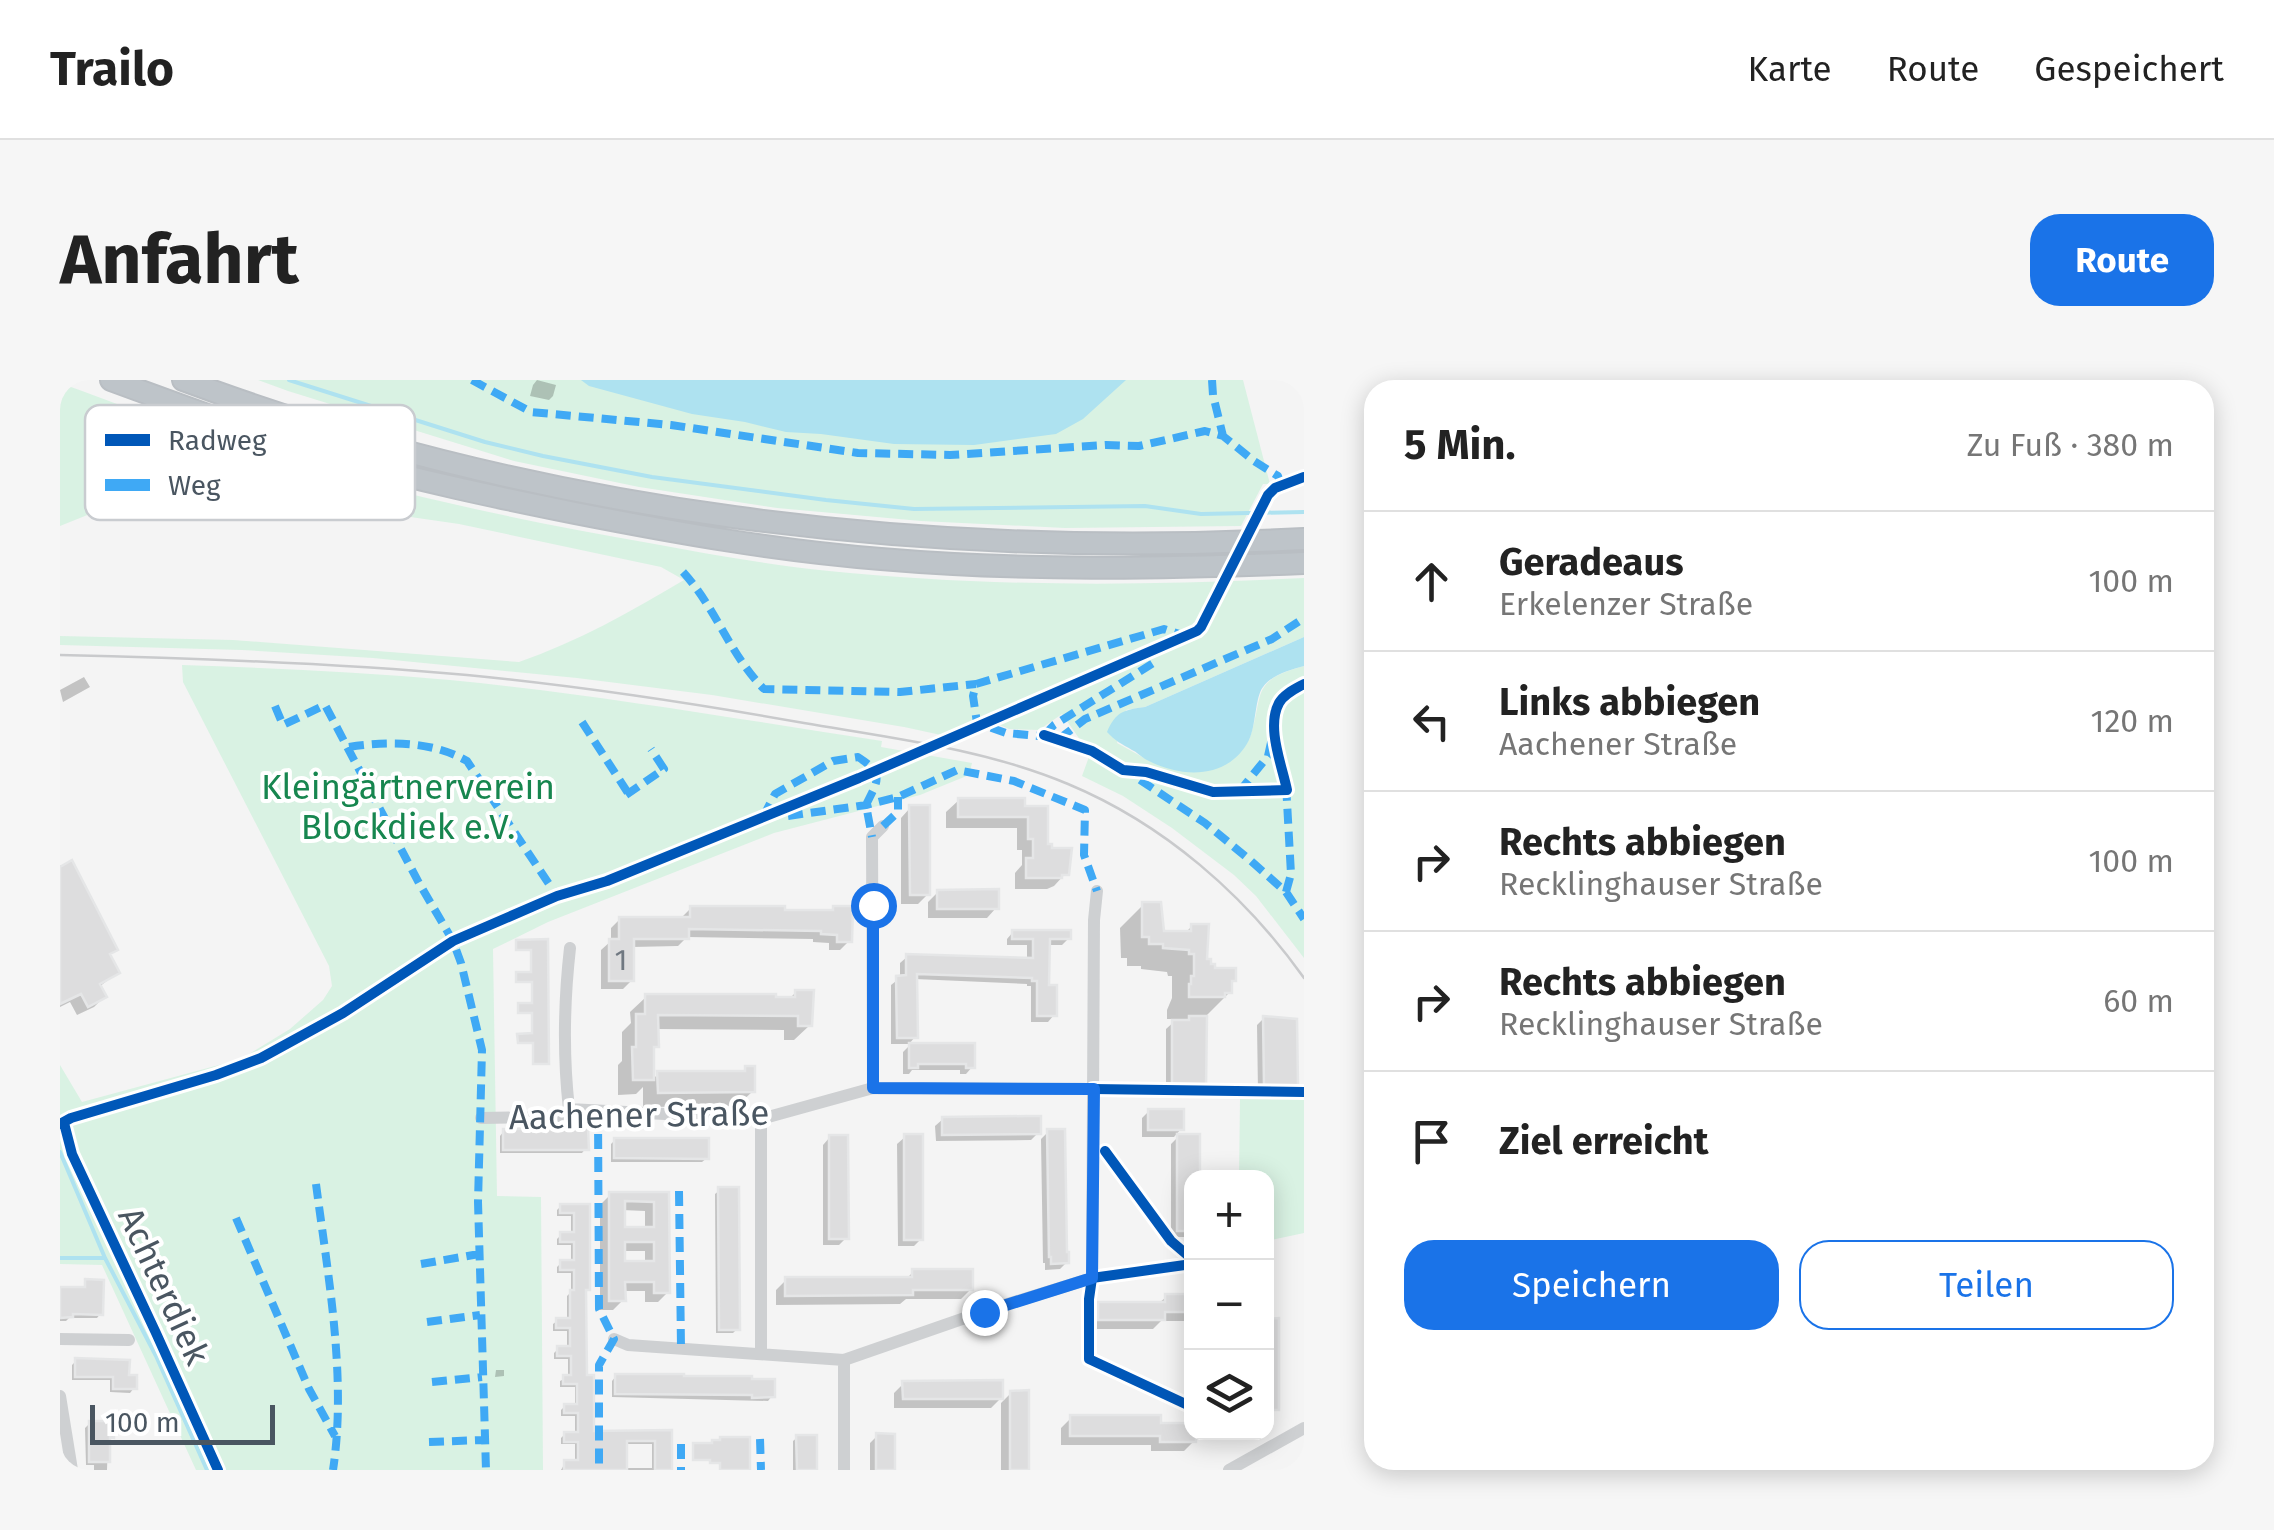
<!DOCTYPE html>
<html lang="de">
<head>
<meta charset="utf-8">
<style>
	body { margin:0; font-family:"Fira Sans",sans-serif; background:#f6f6f6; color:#222 }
	.controls { position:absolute; right:30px; bottom:30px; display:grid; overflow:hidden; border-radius:20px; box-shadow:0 5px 25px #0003 }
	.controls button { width:90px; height:90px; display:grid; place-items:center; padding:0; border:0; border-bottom:2px solid #e0e0e0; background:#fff; color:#222; font:50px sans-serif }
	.scale { position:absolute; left:30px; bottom:25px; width:185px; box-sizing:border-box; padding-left:10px; border:5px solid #4a5661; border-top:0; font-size:28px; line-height:35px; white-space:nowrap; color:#4a5661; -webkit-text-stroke:8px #fff; paint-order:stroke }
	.stop { position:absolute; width:30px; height:30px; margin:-22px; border:8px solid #1a73e8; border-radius:50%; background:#fff }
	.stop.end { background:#1a73e8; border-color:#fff; box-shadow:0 2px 10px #0008 }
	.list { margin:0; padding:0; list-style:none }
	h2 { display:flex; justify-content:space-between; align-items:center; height:130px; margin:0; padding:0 40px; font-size:42px }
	h2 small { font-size:32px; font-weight:400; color:#767676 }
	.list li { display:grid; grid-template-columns:65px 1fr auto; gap:30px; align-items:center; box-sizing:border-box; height:140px; padding:0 40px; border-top:2px solid #e0e0e0 }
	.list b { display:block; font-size:38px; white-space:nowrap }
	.list p { margin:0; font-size:32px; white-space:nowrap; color:#767676 }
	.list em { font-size:32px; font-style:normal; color:#767676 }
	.actions { display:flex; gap:20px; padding:30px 40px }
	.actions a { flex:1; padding:22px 0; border:2px solid #1a73e8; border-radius:30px; text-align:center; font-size:35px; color:#1a73e8 }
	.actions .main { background:#1a73e8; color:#fff }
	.icon { flex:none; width:55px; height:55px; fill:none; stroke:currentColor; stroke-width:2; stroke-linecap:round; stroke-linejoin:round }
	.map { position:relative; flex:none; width:1244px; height:1090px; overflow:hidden; border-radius:30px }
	header { display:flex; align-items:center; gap:60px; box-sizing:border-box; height:140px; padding:0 50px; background:#fff; border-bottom:2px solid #e0e0e0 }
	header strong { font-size:48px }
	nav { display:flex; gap:55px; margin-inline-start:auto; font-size:35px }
	.intro { display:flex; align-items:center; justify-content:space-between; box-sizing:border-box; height:240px; padding:0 60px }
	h1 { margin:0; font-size:70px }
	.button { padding:25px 45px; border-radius:30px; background:#1a73e8; color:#fff; font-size:35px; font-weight:700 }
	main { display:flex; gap:60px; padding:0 60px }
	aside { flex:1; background:#fff; border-radius:30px; box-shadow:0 5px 25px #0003 }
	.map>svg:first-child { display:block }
</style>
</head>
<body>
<header>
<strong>Trailo</strong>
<nav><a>Karte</a><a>Route</a><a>Gespeichert</a></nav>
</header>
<div class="intro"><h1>Anfahrt</h1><a class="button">Route</a></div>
<main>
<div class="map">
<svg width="1244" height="1090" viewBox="0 0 1244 1090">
	<rect width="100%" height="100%" fill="#f4f4f4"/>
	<path fill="#d9f2e3" d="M198,0H1183L1210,104H1203L1181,146L1005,148L861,141L717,128L579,107L454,81L228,11Z
		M0,3C59,24 118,48 178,66C312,109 451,139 589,163C649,174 709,185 769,191C926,207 1086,206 1244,198V257L1085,327L1066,330L1057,363L1086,379L1189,360C1205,315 1188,301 1244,286V578L1196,516L1174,495L1112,448L1063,416L1022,396L1030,374L1002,334L979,350L949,349L921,337L881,355L844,347L652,315L517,298L313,278L182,270L0,265V256L173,260L459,282C517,262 572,231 624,200L601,187L399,144L219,118L137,91L0,146Z
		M122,285C212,288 301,292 390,300C535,314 678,339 822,361L821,367L912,383L909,395L860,415L714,453L488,542L433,569L437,816L481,817L483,1090H136L42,885L0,884V685L22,722L181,679L230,649L263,620L272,606L269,586L123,302Z
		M1244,718V853L1207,861L1206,798L1179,797L1180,719Z"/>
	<path fill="#aee2f0" d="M521,0H1066L1023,39L996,54L914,65L834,64L761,54L726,52L685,42L632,34L529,6Z
		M1244,257V286C1229,290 1212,295 1203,307C1195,317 1196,346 1189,360C1168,401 1119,398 1085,379C1080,376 1077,372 1072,370C1062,364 1055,361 1047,352C1056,331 1064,330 1085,327Z"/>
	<path fill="#0003" fill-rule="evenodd" d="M477,0L496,5L493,16L489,20L470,16L473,5Z
		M24,297L30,307L3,322L0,310Z
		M899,420L962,428H986V466L1006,493L994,506L987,509H955V493L962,485V470H957V448H886V432Z
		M850,428L868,514L858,524H841V438Z
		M0,485L55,569L48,576L57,593L39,607L44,617L34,627L17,635L10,622L0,627Z
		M878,512L936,528L927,538H868V522Z
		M1083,525L1102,554L1125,553L1132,546L1145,581L1153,590L1173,600L1170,604V612L1147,635H1144V708L1137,715H1122V711H1106V649L1117,639H1107V630L1112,618V596H1108L1107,592L1081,589V586H1067V578H1061L1060,548Z
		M631,528L770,533L774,528L789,561L780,570H769V563L753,562V559L627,557L618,566L572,567V600L563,609H541V570L551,561V548L560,539L622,537Z
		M953,552L1009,558L1002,565H988L987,608L994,635L988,642H971V606H967V604L855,599V657L849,664H831V605L840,598V583L847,577L967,580V565H947V559Z
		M457,562H485V684H472V664H457L458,656H472V633H458L459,625H471V602H456L457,594H471V570H455Z
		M736,612L750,645L734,660H724V650L596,649V666L591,670V701L598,694H681L686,688L693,711L677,726L583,727V707L576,714L558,715V685L562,681V652L571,643L570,632L586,617L729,619Z
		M1204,638L1235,704L1228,711L1198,712L1197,645Z
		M850,665H913V686L906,694H900V690H852L849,694H843V672Z
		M1089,731L1121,749L1114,757H1082V738Z
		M883,739L978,753L971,760L876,761L875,746Z
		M444,751L526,768L522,773H440V756Z
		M988,752L1007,882L1000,889L985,890V883H983L981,759Z
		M770,757L786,858L779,865H763V765Z
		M845,757L861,859L854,866H838L837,764Z
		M1118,757L1132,798L1130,857H1111V764Z
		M555,760L647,778L642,782H551V764Z
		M660,810L678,948L673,953H656L655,814Z
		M607,814L608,912L598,922H585V911H563V920L553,930H540V825L550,815ZM562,830L585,831V849H562ZM563,871H585V884H563Z
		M501,826H528V908L524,912V997L531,1053H609V1090H501L505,1083H515V1064H501V1058L505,1054H515V1036H501V1030L505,1026H515V1007H500V1001L508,997V979H494V973L498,969H507V951H493V944L497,941H507V916L511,912V893H497V887L501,883H511V865H497V859L501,855H511V836H497V830ZM565,1064H592V1088H565Z
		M853,892L911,909L901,919H846L840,924L716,925V910L726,900L846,899Z
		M26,902L41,933L37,938H9L6,941H0V910H22Z
		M1132,916V941H1101L1093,949H1029V935L1039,925L1098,924L1106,917Z
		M16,981L67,997L74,1008L70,1013L50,1012V1000H12V985Z
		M436,990H444V996L435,997Z
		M556,996L712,1016L708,1021L552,1017V1001Z
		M844,1003L941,1018L931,1028H834V1013Z
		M951,1013L967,1090H941V1023Z
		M1011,1038L1098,1045L1132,1052L1134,1061L1124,1071H1091V1065H1001V1048Z
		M30,1043L51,1056L48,1060L47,1090H34V1085H26L25,1048Z
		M817,1056L832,1090H810V1063Z
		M738,1057L755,1090H733V1061Z"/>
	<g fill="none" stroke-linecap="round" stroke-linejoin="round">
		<path stroke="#aee2f0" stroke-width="4" d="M229,0L425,62L483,76L592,97L766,120L854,129L1085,126L1141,134L1244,132
			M0,772L45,878L96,976L147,1090
			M0,878H45"/>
	</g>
	<path fill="#ddddde" stroke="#e5e6e7" stroke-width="2.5" fill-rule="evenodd" d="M898,418H965V426H988V464H992V468H1012L1009,495H1002V498H966V478H973V459H968V437H898Z
		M849,425H870V515H850Z
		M12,480L58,570L50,574L60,593L40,604L47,617L28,627L21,614L0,624V487Z
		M939,509V529H877V510Z
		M1082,522H1101L1104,551H1131V544H1149L1147,579H1151V584H1155V588H1176V601H1172V613H1165V617H1129V604H1131V596H1134V574H1129V570L1103,568V564H1089V557H1082Z
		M630,526H725V530H773V526H793L792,562H777V555L761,554V551L629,549V559H574V601H549V559H559V537H630Z
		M952,550H1011V559H990L989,605H997V636H977V601H972V598L857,594L858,658H837L836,596L846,595V574L973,578V559H952Z
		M488,559L489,684H473V663H458L457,654L472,653V633H458V623H472V602H456V592H471V570H456V560Z
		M735,610H754L752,646H738V636L598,635L599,667H594V700H573L572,667H576V634H585V614H716V617H735Z
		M1129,636H1147L1146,709H1129V705H1112V640H1129Z
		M1203,636L1237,639L1238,705L1204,706Z
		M849,663H915V688H906V684H858V688H849Z
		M685,686H695V712L598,713L597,691H685Z
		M1088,729H1124V750H1088Z
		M967,736H981V754L882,755V737Z
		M528,748L529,770H443V749Z
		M987,749H1005L1007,872H1009V883L991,884V877H989Z
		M844,754H863V860H844Z
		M1117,754H1140V798H1132V851H1117Z
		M769,755H788L789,859H769Z
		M554,758H649V779L554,778Z
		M658,807H679L680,950H659Z
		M549,812H609L610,913H594V902H565L566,921H549ZM565,821L594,822V847H565ZM565,862H594V881H565Z
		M500,824H530V910H526L527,995H534V1051L612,1050V1090H595V1061H567V1090H504V1080H518V1062H504V1052H518V1033H504V1024H517V1004H503V995H511V976H497V966H510V948H496V938H510V910H514V890H500V880H514V862H500V852H514V833H500Z
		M852,889H913V910H853V915L725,916V897H852Z
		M25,899L44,900L43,935L13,934V937L0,938V907H25Z
		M1105,914H1132V932H1105V940H1038V922H1105Z
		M1219,938V1030H1206V939Z
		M15,978L70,980L69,995H77V1009H53V997H15Z
		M555,994H624V996H692V999H715V1017L692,1018V1015L555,1014Z
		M943,1000V1019H843L842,1001Z
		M969,1010V1090H950V1011Z
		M1010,1035H1101V1043H1132V1052H1136V1062H1100V1056H1010Z
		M29,1041H54V1058L50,1057V1082H29Z
		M816,1053L835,1054V1090H816Z
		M736,1055H757V1090H737Z
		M660,1057H690V1090H660V1083H650V1080H633V1063H652V1060H660Z"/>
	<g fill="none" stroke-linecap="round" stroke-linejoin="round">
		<g stroke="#b9bec3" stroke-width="24">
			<path id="highway" d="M51,0C127,28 203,56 280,78C358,101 436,117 515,133C617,153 718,171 821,179C962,191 1103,189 1244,183
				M123,0C481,134 864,179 1244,159"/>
		</g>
		<path stroke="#ced0d2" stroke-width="12" d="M813,708L812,457L823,446
			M509,729C503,676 504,621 510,568
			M421,738L497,737L509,729L701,739L813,708L1033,709
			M701,739V973
			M0,959L69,960
			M554,959L568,965L784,980L925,931L1032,898L1034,540L1037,511
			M0,1016L12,1090
			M784,1090V980
			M1169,1090L1244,1048"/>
		<use href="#highway" stroke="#bec4c9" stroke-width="20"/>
		<path stroke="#c9cacc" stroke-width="2.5" d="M0,275C136,278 272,283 407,295C520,306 632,323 744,343C832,358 925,369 1008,404C1104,444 1185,515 1244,598"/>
		<path stroke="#3fa9f5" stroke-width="8" stroke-dasharray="15 8" stroke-linecap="butt" d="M412,0L471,32L611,45L798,73L890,75L1046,65L1079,66L1145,51L1163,56L1194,81L1218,96L1221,105
			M1152,0L1153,15L1163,56
			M623,192C656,228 670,275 704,309L840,312L916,304
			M215,326L223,345L265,325L359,503L393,561L401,583L422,670L418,822L426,1090
			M522,342L568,413
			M984,355L994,345L1095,282
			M991,357L946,353L917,343L913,316L916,304L1104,249L1126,256
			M999,359L1025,339L1212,259L1244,238
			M289,367C329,361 372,361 407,381L497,516
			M1080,400L1145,443L1190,480L1226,512L1244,539
			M1179,412L1208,376L1212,358
			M566,415L604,389L591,369
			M728,436L806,425L838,417L897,390L954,401L1025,430L1024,475L1037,511
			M703,437L715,414L773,381L798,377C826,395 817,401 806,425L812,457
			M823,446L838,432V417
			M1226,512L1231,494L1226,404
			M538,731L539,929L554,959L539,985V1090
			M256,804C268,896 287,998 273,1090
			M619,811L621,968
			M176,838L249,1009L275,1056
			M361,884L419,874
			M367,942L420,935
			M372,1002L422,997
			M700,1059L701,1090
			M369,1062L424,1060
			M621,1064V1090"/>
		<g stroke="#fff" stroke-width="16">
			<path id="cycleway" d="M984,355L1032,371L1063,390L1086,392L1153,412L1227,410C1222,385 1206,347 1219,323C1224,314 1235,309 1244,304
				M1033,709L1244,712
				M4,743L12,774L96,953L158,1090
				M0,744L11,738L156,695L201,678L283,633L393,561L497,516L547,501L799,398L1137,251L1141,247L1208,115L1215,108L1244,97
				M1045,771L1111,861L1132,879
				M1132,884L1032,898L1029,919V979L1132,1027"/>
		</g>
		<use href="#cycleway" stroke="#0057b8" stroke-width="10"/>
	</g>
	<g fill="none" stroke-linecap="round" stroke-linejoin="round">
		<path stroke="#1a73e8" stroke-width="12" d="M813,525V708L1034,709L1032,898L924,932"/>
	</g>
	<g text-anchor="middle" stroke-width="8" stroke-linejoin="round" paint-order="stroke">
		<g font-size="30" fill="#707881">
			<text x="561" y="590">1</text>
		</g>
		<g font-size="35" fill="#17864f" stroke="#fff">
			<text x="348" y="419">Kleingärtnerverein<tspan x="348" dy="40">Blockdiek e.V.</tspan></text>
		</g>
		<g font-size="35" fill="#4a5661" stroke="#fff">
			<text transform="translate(579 735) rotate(-1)" y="12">Aachener Straße</text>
			<text transform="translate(104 906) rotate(65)" y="12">Achterdiek</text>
		</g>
	</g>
	<rect x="25" y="25" width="330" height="115" rx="15" fill="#fff" stroke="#c9ccd0" stroke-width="2.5"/>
	<rect x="45" y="54" width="45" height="12" fill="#0057b8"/>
	<rect x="45" y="99" width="45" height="12" fill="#3fa9f5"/>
	<g font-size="28" fill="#4a5661">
		<text x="108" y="70">Radweg</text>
		<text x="108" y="115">Weg</text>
	</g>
</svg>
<div class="controls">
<button>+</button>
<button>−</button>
<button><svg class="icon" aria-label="layers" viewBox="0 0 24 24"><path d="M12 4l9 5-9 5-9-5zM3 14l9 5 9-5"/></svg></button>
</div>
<div class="scale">100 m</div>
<div class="stop" style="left:813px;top:525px"></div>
<div class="stop end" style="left:924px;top:932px"></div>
</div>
<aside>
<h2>5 Min.<small>Zu Fuß · 380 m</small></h2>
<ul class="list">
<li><svg class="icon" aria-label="ahead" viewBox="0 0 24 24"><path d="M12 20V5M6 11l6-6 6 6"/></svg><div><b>Geradeaus</b><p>Erkelenzer Straße</p></div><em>100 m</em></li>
<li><svg class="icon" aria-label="left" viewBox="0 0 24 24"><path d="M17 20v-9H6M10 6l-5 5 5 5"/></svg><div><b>Links abbiegen</b><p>Aachener Straße</p></div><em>120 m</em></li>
<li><svg class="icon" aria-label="right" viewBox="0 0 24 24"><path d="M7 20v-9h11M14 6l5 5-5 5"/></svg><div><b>Rechts abbiegen</b><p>Recklinghauser Straße</p></div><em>100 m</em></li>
<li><svg class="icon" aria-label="right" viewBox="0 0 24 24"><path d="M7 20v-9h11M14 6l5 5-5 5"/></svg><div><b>Rechts abbiegen</b><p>Recklinghauser Straße</p></div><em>60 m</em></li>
<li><svg class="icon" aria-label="arrive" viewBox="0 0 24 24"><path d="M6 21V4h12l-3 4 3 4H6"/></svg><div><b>Ziel erreicht</b></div></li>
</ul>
<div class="actions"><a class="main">Speichern</a><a>Teilen</a></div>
</aside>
</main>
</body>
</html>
